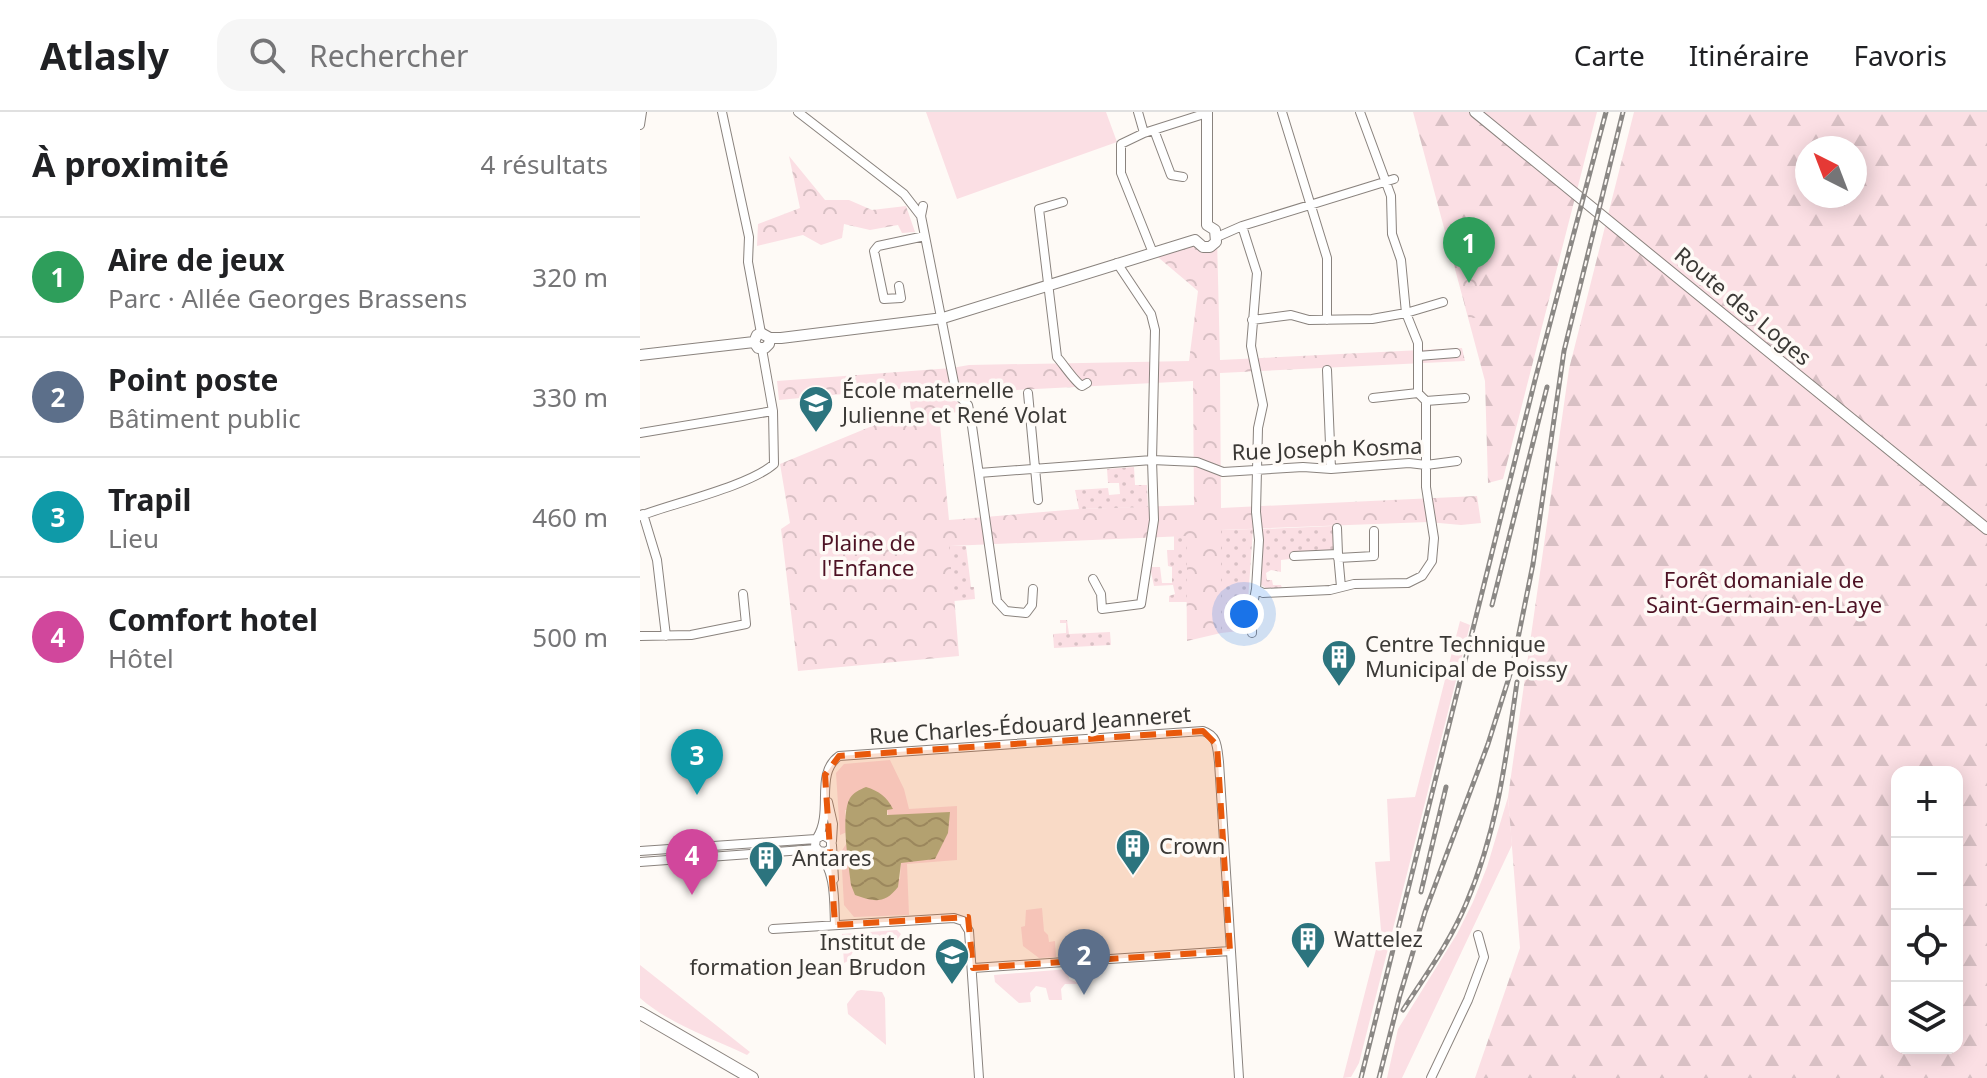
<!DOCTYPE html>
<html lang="fr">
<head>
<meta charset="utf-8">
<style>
	body { margin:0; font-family:"Noto Sans",sans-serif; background:#f6f6f6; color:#202124 }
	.controls { position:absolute; right:24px; bottom:24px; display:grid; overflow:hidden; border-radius:16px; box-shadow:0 4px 20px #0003 }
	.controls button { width:72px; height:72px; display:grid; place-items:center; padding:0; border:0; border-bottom:2px solid #e0e0e0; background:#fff; color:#202124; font:40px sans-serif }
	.compass { position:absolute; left:1155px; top:24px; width:72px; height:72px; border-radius:50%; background:#fff; box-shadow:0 4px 20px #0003; rotate:318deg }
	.you { position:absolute; left:604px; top:502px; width:28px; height:28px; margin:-20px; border:6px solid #fff; border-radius:50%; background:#1a73e8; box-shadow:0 0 0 12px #1a73e833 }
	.badge { display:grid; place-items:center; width:52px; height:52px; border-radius:50%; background:#0f766e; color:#fff; font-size:26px; font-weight:700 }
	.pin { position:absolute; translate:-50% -66px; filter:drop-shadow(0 2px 4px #0008) }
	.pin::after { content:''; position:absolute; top:42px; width:28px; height:24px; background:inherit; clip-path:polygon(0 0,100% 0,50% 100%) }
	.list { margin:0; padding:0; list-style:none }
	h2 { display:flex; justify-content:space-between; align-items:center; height:104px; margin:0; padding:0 32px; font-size:34px }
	h2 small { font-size:26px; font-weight:400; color:#757577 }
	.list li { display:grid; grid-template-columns:52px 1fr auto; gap:24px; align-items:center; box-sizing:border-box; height:120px; padding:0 32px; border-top:2px solid #e0e0e0 }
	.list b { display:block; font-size:30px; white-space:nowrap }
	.list p { margin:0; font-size:26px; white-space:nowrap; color:#757577 }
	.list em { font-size:26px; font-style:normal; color:#757577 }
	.icon { flex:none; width:44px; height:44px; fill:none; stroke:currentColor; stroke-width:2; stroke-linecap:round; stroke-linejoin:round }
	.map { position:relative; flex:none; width:1347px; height:966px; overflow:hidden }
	header { display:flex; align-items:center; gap:48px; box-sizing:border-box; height:112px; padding:0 40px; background:#fff; border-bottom:2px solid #e0e0e0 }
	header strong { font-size:38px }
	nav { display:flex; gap:44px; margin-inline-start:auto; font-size:28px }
	.search { width:560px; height:72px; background:#f6f6f6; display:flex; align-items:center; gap:20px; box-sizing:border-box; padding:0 28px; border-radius:24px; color:#757577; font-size:30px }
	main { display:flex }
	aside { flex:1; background:#fff }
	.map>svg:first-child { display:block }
</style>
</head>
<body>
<header>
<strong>Atlasly</strong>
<div class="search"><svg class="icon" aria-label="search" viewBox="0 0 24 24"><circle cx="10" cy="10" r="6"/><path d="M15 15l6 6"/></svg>Rechercher</div>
<nav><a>Carte</a><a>Itinéraire</a><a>Favoris</a></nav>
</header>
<main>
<aside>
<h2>À proximité<small>4 résultats</small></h2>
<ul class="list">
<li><span class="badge" style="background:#2e9e5b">1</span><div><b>Aire de jeux</b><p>Parc · Allée Georges Brassens</p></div><em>320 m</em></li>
<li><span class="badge" style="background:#5c6f8a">2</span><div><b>Point poste</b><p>Bâtiment public</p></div><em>330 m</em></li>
<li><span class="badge" style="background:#0f9aa8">3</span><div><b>Trapil</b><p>Lieu</p></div><em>460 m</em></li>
<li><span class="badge" style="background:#d1479c">4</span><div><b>Comfort hotel</b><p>Hôtel</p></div><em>500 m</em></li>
</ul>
</aside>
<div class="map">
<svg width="1347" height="966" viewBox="0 0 1347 966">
	<defs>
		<pattern id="forest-firs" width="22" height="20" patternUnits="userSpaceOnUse" patternTransform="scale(2)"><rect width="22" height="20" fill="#fbdfe4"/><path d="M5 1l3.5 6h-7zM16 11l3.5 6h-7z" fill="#d8c0c4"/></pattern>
		<pattern id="park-crowns" width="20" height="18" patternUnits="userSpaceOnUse" patternTransform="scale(2)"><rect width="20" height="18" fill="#fbdfe4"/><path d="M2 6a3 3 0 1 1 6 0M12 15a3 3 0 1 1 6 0" fill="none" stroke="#d8c0c4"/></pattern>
		<pattern id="garden-dots" width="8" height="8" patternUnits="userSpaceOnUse" patternTransform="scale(2)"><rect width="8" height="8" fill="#fbdfe4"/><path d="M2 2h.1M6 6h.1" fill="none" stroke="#d8c0c4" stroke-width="1.8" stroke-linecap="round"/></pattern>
		<pattern id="water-waves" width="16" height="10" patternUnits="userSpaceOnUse" patternTransform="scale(2)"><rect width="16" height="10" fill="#a7b38a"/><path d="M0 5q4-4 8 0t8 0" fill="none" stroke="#899372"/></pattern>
	</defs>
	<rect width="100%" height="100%" fill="#fefaf6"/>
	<path fill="#fbdfe4" d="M286,0H466L477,30L317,87Z
		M820,509L830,513L719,951L711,965L703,966L741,818L735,750L750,749L747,687L775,685Z
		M250,648L264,677L269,697L317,694V748L267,752L269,803L214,805L204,793L201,740L208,729L211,773L260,767L261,750L247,698H205L207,720L200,723L196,661L204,652Z
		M868,685L872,733L762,966H747L758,917L817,822L833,790L847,755Z
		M402,796L404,819L408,823L409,830L415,829L416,845L399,846L383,834L381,815L385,814L386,798Z
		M257,818L261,822L257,828L252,824L246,831C226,828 216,831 208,849L204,851L202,822Z
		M0,853L110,940L107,943C72,926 29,912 0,886Z
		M428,857L429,867L441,872H425L421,877L422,888H409L406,876L396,874L390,881L391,890L379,891L355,870L354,863Z
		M221,878L242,880L245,886L246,933L208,902L207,892L217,879Z"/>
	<path fill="url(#forest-firs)" fill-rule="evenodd" d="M773,0H957L863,367L848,371L845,269Z
		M994,0H1347V966H835L880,836L868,685L929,257ZM1167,36H1215V84H1167ZM1257,660H1317V936H1257Z"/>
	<path fill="url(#park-crowns)" fill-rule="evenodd" d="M149,44L185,88H209L232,98L266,94L275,120L262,121L258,113L230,118L204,112L202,126L181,133L163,123L117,134L118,112L160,96Z
		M840,118L838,205L829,207L810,137Z
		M577,125L580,248L822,236L825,249L580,261L581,396L837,384L841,411L821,413L788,410L581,418V521L547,529L546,424L310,434L319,544L158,559L141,417L150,411L140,352L271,298L268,276L139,288L137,269L312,256L329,253L549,249L558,179L513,141L555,128L561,134ZM553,269L554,393L439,397L309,408L299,302L329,299L317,281Z"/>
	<path fill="url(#garden-dots)" d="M494,355L495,373H507L508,395L439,397L435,378L468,376L469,383L480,382L479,371H468L467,357Z
		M693,414L694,442L641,448V460L631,458L626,461L627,468H632L633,473H641L642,476L627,477L621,473V417Z
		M613,417L608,489L594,490L592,500L607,496L608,518L581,521V418Z
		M534,424H547V490H529V484L535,482L533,473L514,474L510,455H520L522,471H532V455L528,454L527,438H534Z
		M309,434H326L331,475H334L335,487L314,489Z
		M420,508H427L429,522L470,520L471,533L414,536L413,522L426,521V511H420Z"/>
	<path fill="url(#water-waves)" d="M226,675C239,679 247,685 253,697L247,698V703L310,700L308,721L295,747L261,751L258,775C245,792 234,790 215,783L211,773C209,753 200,703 210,686C214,680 219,678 226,675Z"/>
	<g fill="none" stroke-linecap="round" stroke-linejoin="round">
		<g stroke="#8a837e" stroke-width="10">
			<path id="minor" d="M82,0L109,125L108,150L121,221
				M158,0L264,82L281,104
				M498,0L504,21
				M642,0L687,146V208
				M0,13L2,0
				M514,18L531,63L543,65
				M423,90L399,97L417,245C424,253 435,270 442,274L447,271
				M283,94L281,104L316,281L328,293L331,307L357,489L366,499L386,501L392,493L393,477
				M602,114L617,161L611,234L623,293L618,316L616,400L619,428L616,477L623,481L690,478L714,472L768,471L782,464L792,449L794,426L786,375V289L778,281V231L766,201L761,148L752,122L751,84L720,0
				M577,125L602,114L754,67
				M513,141L481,61V32L504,21L567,1
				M259,174L261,186L244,187L234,139L238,134L285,124
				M612,208L651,203L669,208L732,207L766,201L803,190
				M778,244L816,241
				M687,258L691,357
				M388,281L398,388
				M733,286L778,281
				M786,289L825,286
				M0,321L133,299
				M339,361L512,348L557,350L583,360L663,355L691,357L769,351L786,353L817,349
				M3,402L17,448L26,524
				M0,404C34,391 109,374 134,352L133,299L122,237
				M697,416L698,442
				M654,444L698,442L701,475
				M698,446L734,444V419
				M453,467L461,482L462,497L501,492L514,408L512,348L515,218L511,202L477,151
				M612,521V497L616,477
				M0,524L51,523L106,512L103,482
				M188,690L193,712L192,729
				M177,726C194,699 174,662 199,644L563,619C578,624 577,635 579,650L599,966
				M192,733L194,767
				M0,739L176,727L183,723L191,728V736L186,740L179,739L175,734L176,727
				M178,739C196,760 194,787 195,813
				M0,750L177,737
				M133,817L314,806L323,809L329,819L339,966
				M333,856L590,839
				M791,966L828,888L844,845L838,823"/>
		</g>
		<g stroke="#8a837e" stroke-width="12">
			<path id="tertiary" d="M835,0C1006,139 1175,279 1347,417
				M567,113V0
				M555,128L563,135H570L576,130L575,118L567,113
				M130,226L129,232L125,236H118L114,230L117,223L121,221L130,226H141L303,206L555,128
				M0,243L114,230"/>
		</g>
		<g stroke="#8a837e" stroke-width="14">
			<path id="primary" d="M0,901L112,966"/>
		</g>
		<use href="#minor" stroke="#fff" stroke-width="8"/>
		<use href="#tertiary" stroke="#fff" stroke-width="10"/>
		<use href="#primary" stroke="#fff" stroke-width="12"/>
		<g stroke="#8b8885" stroke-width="5">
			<path id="rail" d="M852,493L907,275
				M781,780L806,675
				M763,898C785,864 810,830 826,792C857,720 866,647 877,570
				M721,966L895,268L966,0
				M739,966L760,883L785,800L848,632L872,556L893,452L924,239L983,0"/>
		</g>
		<use href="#rail" stroke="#fefaf6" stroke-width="2" stroke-dasharray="6" stroke-linecap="butt"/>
	</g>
	<path fill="#e8590c" fill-opacity="0.2" stroke="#e8590c" stroke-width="6" stroke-dasharray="16 10" stroke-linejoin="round" d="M563,619L577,633L590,839L333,856L328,805L195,813L185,663L199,644Z"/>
	<defs>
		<g id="school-pin" transform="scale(1.8)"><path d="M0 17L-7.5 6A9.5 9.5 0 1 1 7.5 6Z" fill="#2c747e" stroke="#fefaf6"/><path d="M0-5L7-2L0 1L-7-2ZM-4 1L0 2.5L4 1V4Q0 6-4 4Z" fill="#fff"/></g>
		<g id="building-pin" transform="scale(1.8)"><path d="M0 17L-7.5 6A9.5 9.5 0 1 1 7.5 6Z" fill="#2c747e" stroke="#fefaf6"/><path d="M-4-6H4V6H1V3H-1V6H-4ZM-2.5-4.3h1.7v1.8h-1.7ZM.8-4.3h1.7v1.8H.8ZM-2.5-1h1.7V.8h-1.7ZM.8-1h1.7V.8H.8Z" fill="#fff"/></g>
		<g id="university-pin" transform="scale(1.8)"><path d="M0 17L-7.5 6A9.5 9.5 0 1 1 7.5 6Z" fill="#2c747e" stroke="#fefaf6"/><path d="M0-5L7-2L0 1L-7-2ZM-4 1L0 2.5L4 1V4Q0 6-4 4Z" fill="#fff"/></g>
	</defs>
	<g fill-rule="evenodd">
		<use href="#school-pin" x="176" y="291"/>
		<use href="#building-pin" x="699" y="545"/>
		<use href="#building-pin" x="493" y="734"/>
		<use href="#building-pin" x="126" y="746"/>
		<use href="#building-pin" x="668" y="827"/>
		<use href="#university-pin" x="312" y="843"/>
	</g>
	<g text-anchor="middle" stroke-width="7" stroke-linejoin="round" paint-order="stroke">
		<g font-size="22" fill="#3b3936" stroke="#fefaf6">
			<text transform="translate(1103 194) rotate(40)" y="8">Route des Loges</text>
			<text transform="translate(687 337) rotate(-2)" y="8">Rue Joseph Kosma</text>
			<text transform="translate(390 613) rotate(-4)" y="8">Rue Charles-Édouard Jeanneret</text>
		</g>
		<g font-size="22" fill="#3b3936" stroke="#fefaf6" text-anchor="start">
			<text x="202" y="286">École maternelle<tspan x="202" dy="25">Julienne et René Volat</tspan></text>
			<text x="725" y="540">Centre Technique<tspan x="725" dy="25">Municipal de Poissy</tspan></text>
			<text x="519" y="742">Crown</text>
			<text x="152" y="754">Antares</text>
			<text x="694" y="835">Wattelez</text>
			<text x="286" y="838" text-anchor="end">Institut de<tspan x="286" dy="25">formation Jean Brudon</tspan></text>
		</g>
		<g font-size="22" fill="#4e1325" stroke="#fefaf6">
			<text x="228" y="439">Plaine de<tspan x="228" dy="25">l'Enfance</tspan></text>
			<text x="1124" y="476">Forêt domaniale de<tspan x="1124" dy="25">Saint-Germain-en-Laye</tspan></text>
		</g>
	</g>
</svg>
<div class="controls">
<button>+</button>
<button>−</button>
<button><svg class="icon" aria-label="locate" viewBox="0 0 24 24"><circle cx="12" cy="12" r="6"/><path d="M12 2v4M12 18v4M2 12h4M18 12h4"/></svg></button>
<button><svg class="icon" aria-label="layers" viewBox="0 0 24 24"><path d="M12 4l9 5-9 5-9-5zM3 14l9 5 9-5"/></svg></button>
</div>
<svg class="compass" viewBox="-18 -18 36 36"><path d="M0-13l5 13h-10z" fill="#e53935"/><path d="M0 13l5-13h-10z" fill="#757577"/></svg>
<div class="you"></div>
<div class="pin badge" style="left:829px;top:171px;background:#2e9e5b">1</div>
<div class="pin badge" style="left:444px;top:883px;background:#5c6f8a">2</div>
<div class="pin badge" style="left:57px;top:683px;background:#0f9aa8">3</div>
<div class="pin badge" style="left:52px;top:783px;background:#d1479c">4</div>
</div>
</main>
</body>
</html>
